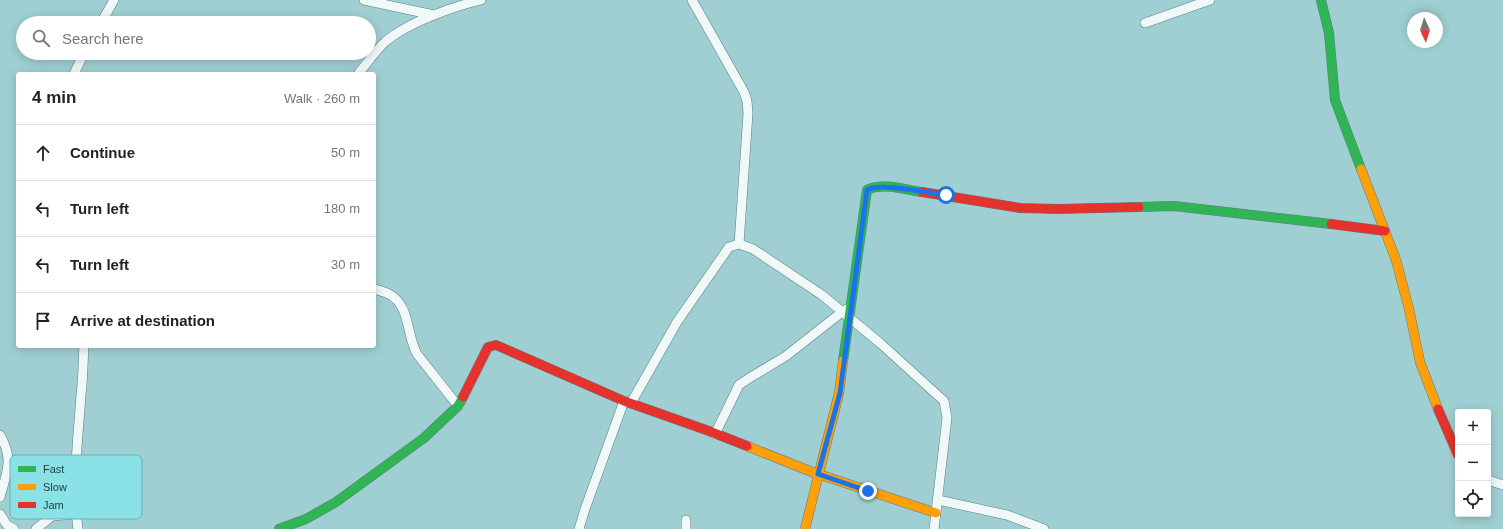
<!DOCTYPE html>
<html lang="en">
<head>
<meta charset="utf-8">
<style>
	body { margin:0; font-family:Arial,sans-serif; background:#f6f6f6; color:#222 }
	.controls { position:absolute; right:12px; bottom:12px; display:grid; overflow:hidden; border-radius:4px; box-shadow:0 2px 10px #0003 }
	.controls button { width:36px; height:36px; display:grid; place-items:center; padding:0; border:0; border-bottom:1px solid #e0e0e0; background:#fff; color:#222; font:20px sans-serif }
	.compass { position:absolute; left:1407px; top:12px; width:36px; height:36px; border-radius:50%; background:#fff; box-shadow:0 2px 10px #0003; rotate:176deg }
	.stop { position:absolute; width:12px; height:12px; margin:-9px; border:3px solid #1a73e8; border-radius:50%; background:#fff }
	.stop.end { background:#1a73e8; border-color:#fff; box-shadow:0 1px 4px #0008 }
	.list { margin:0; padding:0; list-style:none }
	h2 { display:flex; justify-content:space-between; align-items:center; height:52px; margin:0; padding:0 16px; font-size:17px }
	h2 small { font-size:13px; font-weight:400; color:#767676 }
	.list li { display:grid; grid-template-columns:26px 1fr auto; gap:12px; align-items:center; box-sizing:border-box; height:56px; padding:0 16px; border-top:1px solid #e0e0e0 }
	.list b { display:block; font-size:15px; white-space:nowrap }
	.list em { font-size:13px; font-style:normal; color:#767676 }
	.icon { flex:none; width:22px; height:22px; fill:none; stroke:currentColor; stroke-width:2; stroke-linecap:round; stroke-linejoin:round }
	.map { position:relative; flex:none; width:1503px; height:529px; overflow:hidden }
	.search { position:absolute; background:#fff; box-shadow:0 2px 10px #0003; left:16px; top:16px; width:360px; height:44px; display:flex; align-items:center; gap:10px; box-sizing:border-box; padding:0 14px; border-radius:22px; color:#767676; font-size:15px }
	.panel { position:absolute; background:#fff; box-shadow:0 2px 10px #0003; left:16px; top:72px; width:360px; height:276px; border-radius:4px }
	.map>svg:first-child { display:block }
</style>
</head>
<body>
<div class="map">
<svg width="1503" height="529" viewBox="0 0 1503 529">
	<rect width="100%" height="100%" fill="#9fcfd2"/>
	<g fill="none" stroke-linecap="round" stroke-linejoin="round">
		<g stroke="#5a7f81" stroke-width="10">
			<path id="street" d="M364,0L434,15
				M692,0L744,92L747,101L748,113L739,244
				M101,23L114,0
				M1145,23L1210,0
				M74,74L84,53
				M358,74C367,63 376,50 386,41C409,22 452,7 481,0
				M374,289C379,290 384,292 389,294C411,306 406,335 417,354L458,406
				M631,403L677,322L729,247L739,244L753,249L822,295L880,343L944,401L947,418L934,529
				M715,434L739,385L751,377L786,356L842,312L847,309
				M0,435C14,460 7,471 0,497
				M1488,480L1503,485
				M938,500L1007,515L1044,529
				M0,514L7,525L14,529
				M36,529L52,516L76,514
				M78,529C72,485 78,439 81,395C83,379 83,362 84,346
				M579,529L585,509L624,401
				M686,529V520"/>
		</g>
		<g stroke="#5a7f81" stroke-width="10">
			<path id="fast" d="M1321,0L1329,33L1335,100L1361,169
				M1139,207L1174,206L1331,224
				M843,361L867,190C882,182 906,190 922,192
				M279,529L306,519L336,502L424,438L458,406L463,397"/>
		</g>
		<g stroke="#5a7f81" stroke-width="10">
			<path id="slow" d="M1361,169L1396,260L1409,309L1420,362L1438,409
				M747,446L812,472L936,513
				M805,529L839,393L843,361"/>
		</g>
		<g stroke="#5a7f81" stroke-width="10">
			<path id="jam" d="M922,192L1020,208L1058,209L1139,207
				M1331,224L1385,231
				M463,397L488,347L496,345L624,401L709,431L747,446
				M1438,409L1458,455"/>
		</g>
		<use href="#street" stroke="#f1f8f8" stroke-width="9"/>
		<use href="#fast" stroke="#30b455" stroke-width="9"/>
		<use href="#slow" stroke="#ff9f0a" stroke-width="9"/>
		<use href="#jam" stroke="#e5322d" stroke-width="9"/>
	</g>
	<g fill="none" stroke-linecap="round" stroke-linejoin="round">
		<path stroke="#1a73e8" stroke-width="5" d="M868,491L818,474L840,393L867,190C880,182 929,193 946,195"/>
	</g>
	<rect x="10" y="455" width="132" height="64" rx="6" fill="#8ae2e7" stroke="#68b1b5" stroke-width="1"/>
	<rect x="18" y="466" width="18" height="6" fill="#30b455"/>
	<rect x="18" y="484" width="18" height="6" fill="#ff9f0a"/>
	<rect x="18" y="502" width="18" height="6" fill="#e5322d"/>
	<g font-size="11" fill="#193e40">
		<text x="43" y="473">Fast</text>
		<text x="43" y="491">Slow</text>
		<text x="43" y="509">Jam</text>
	</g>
</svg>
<div class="controls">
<button>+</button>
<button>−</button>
<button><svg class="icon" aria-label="locate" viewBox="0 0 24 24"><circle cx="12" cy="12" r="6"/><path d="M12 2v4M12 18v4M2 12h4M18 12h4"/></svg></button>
</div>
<svg class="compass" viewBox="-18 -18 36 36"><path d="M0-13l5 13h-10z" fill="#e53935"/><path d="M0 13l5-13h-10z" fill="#767676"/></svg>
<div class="stop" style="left:946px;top:195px"></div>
<div class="stop end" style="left:868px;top:491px"></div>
<div class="search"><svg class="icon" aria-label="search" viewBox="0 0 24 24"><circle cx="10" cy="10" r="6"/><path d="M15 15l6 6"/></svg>Search here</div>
<section class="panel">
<h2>4 min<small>Walk · 260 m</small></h2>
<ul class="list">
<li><svg class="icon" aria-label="ahead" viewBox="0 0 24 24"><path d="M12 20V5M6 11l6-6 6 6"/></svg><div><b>Continue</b></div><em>50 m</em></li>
<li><svg class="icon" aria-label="left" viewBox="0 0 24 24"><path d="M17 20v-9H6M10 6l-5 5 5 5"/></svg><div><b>Turn left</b></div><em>180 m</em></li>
<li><svg class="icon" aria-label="left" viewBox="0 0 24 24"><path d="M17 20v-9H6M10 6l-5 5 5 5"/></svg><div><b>Turn left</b></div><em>30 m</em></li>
<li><svg class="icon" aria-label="arrive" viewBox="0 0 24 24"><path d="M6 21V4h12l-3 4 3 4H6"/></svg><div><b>Arrive at destination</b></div></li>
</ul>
</section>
</div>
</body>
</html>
